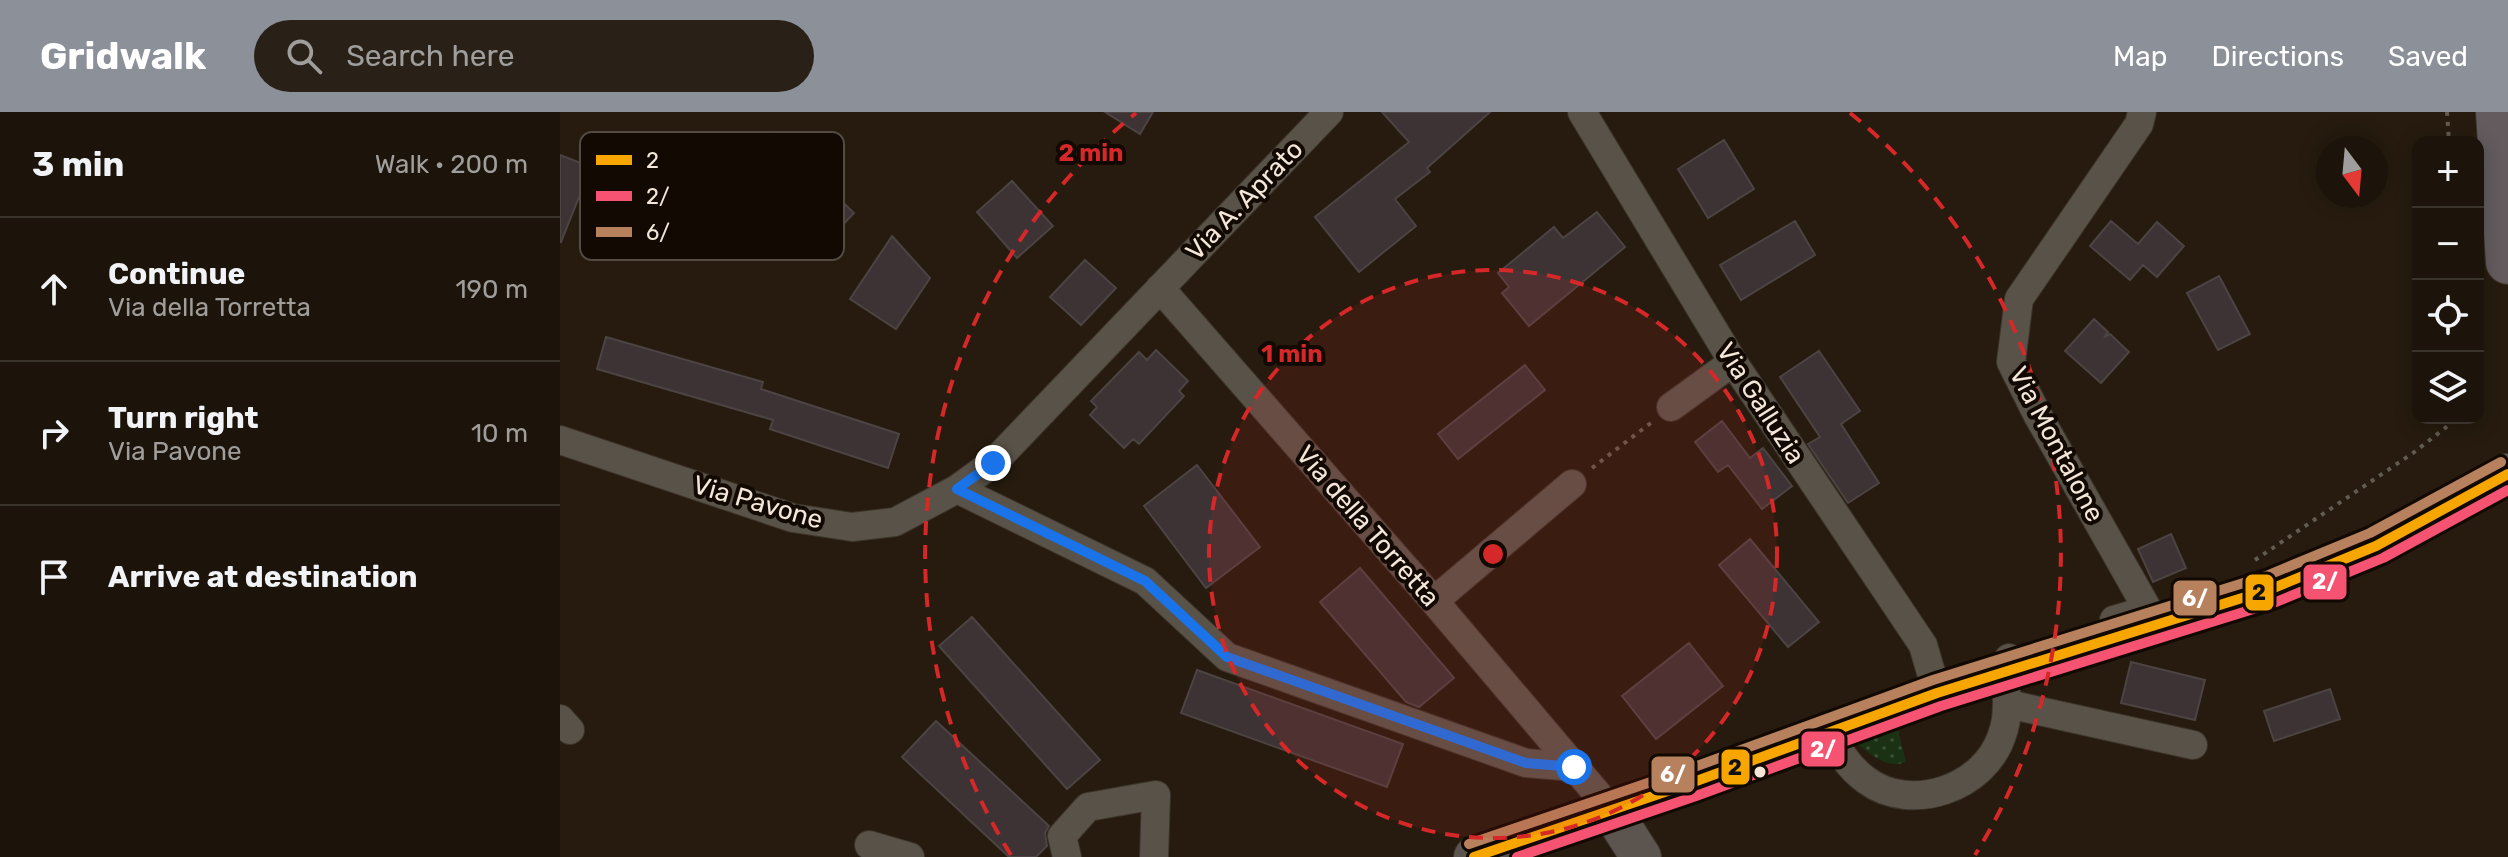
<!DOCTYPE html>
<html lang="en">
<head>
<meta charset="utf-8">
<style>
	body { margin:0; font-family:Rubik,sans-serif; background:#292118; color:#f1f3f6 }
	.controls { position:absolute; right:24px; top:24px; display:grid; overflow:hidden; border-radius:16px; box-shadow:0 4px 20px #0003 }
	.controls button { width:72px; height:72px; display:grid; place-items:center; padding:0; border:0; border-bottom:2px solid #3a332b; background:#1c140a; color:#f1f3f6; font:40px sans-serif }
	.compass { position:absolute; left:1756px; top:24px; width:72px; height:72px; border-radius:50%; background:#1c140a; box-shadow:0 4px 20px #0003; rotate:164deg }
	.stop { position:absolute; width:24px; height:24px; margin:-18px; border:6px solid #1a73e8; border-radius:50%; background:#fff }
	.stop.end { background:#1a73e8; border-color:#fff; box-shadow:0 2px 8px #0008 }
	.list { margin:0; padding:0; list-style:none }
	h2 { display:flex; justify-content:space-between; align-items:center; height:104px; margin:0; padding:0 32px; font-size:34px }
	h2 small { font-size:26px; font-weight:400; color:#a09e9c }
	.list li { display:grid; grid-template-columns:52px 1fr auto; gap:24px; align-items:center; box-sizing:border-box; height:144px; padding:0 32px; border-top:2px solid #3a332b }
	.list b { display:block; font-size:30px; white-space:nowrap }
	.list p { margin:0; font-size:26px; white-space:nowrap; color:#a09e9c }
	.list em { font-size:26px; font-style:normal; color:#a09e9c }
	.icon { flex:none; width:44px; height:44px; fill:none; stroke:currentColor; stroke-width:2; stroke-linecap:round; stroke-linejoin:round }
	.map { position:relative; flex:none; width:1948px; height:745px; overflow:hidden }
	header { display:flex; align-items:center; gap:48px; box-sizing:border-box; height:112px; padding:0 40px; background:#8c9099; color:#fff }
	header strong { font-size:38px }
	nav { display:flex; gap:44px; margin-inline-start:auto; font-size:28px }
	.search { width:560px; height:72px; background:#292118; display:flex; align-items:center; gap:20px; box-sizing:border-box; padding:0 28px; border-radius:44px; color:#a09e9c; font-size:30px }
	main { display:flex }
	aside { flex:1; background:#1c140a }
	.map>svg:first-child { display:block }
</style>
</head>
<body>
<header>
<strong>Gridwalk</strong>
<div class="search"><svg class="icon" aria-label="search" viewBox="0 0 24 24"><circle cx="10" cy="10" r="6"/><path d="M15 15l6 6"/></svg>Search here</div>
<nav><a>Map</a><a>Directions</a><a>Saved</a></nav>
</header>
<main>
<aside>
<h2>3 min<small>Walk · 200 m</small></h2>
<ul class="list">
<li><svg class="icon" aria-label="ahead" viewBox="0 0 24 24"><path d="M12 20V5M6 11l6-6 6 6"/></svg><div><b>Continue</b><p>Via della Torretta</p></div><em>190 m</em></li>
<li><svg class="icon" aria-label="right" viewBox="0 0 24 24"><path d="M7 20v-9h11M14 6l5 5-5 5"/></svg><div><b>Turn right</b><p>Via Pavone</p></div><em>10 m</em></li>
<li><svg class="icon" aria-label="arrive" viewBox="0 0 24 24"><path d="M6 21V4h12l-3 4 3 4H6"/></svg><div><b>Arrive at destination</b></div></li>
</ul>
</aside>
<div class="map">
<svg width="1948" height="745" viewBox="0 0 1948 745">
	<defs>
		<pattern id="grass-dots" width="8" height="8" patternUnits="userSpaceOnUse" patternTransform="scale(2)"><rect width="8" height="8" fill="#1a3114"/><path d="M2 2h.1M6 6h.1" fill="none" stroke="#3c4f35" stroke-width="1.8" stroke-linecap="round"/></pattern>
	</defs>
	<rect width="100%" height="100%" fill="#261b0e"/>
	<path fill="url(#grass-dots)" d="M1337,614L1346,650C1326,658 1309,641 1294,629Z"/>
	<path fill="#3e3334" stroke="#4c4343" stroke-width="2" d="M545,0H593L580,22Z
		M822,0H930L867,56L870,60L835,87L856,114L799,160L755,105L849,30Z
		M210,20L294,101L263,134L178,52Z
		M1164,28L1194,77L1148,106L1118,57Z
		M0,43L31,55L1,130H0Z
		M452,69L493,114L457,146L417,100Z
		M1037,100L1065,135L969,214L942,181L949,175L938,161L994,115L1003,126Z
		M1235,109L1255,143L1181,188L1160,153Z
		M1551,109L1578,132L1597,110L1624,134L1597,165L1583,153L1570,168L1530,134Z
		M332,124L370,166L336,217L290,187Z
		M525,148L556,176L521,213L490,185Z
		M1659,164L1690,222L1658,238L1627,181Z
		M1534,207L1548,220L1544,225L1550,222L1569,240L1541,271L1505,239Z
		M46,225L203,270L201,277L339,322L328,356L210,317L213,308L37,257Z
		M596,238L628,269L619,279L624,284L579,332L573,327L564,336L530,303L537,295L531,289L579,240L587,248Z
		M1259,239L1300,299L1281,312L1319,371L1288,391L1248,332L1260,325L1220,265Z
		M965,253L985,278L898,347L878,322Z
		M1162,309L1190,346L1203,336L1232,374L1202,397L1168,353L1158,360L1135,330Z
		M637,353L700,435L646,476L584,394Z
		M1611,422L1626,456L1593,470L1578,437Z
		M1190,427L1259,510L1228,535L1159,453Z
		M800,456L894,566L859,595L846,590L760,490Z
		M412,505L540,648L507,677L379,534Z
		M1129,531L1163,574L1096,627L1062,584Z
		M1571,550L1645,568L1635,608L1561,591Z
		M637,558L843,632L827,675L621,601Z
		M1770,577L1780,607L1714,629L1704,599Z
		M376,609L489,714L485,721L487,734L476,745H449L342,645Z"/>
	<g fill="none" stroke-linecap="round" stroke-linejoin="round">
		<g stroke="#3d342b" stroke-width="30">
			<path id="street" d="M1022,0L1173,250L1363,533L1377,581
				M600,176L874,489L1051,698
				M1111,295L1173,250
				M0,328L233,406L292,415L335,410L397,377L433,351L769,0
				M397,377L585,469L667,545L966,651L1014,655
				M874,489L1012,372
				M1554,508L1588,498L1477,302L1451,250L1459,187L1579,12L1582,0
				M1448,592L1633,633
				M0,607L10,618
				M1269,620C1279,639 1288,655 1306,668C1351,702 1425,676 1442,623C1445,615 1447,602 1447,593C1448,572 1438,567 1449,546
				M309,733L350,745
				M507,745L502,724L528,695L596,683L594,745"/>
		</g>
		<g stroke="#3d342b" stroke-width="42">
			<path id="secondary" d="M1051,698L1081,745
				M914,745L1131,671L1377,581L1711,477L1816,434L1948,362"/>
		</g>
		<g stroke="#3d342b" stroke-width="46">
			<path id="highway" d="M1938,0L1948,150"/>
		</g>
		<path stroke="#625b52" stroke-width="4" stroke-dasharray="4 6" stroke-linecap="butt" d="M1887,0L1889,30
			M1032,356L1092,310
			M1695,448L1853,341L1898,306"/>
		<use href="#street" stroke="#595248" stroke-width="28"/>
		<use href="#secondary" stroke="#5c544f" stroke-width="40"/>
		<use href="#highway" stroke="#635b5e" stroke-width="44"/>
		<g stroke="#110902" stroke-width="16">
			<path id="bus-1" d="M914,745L1131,671L1377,581L1711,477L1816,434L1948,362"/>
		</g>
		<g stroke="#110902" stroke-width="16">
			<path id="bus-2" d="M957,745L1136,684L1381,594L1716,490L1823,446L1948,378"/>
		</g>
		<g stroke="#110902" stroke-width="16">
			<path id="bus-3" d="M909,732L1126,658L1373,568L1706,464L1810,421L1941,350"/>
		</g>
		<use href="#bus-1" stroke="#f7a600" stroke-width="10"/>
		<use href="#bus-2" stroke="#f65372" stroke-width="10"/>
		<use href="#bus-3" stroke="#b6815c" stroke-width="10"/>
	</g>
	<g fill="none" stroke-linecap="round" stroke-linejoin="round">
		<path stroke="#1a73e8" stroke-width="10" d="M433,351L397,377L585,469L667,545L966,651L1014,655"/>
	</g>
	<circle cx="933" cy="442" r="284" fill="#d62828" fill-opacity=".12"/>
	<g fill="none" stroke="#d62828" stroke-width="4" stroke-dasharray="14 10">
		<circle cx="933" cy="442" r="284"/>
		<path d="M451 743A568 568 0 0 1 576 1M1290 1A568 568 0 0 1 1415 743"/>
	</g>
	<circle fill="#f4e6d8" stroke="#110902" stroke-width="3" cx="1200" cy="660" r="7"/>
	<g text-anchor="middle" stroke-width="8" stroke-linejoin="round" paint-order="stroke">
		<g font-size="26" fill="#f4e6d8" stroke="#110902">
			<text transform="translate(684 88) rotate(-46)" y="9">Via A. Aprato</text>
			<text transform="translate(1201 291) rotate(57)" y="9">Via Galluzia</text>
			<text transform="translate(1497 332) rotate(62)" y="9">Via Montalone</text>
			<text transform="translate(198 390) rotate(16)" y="9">Via Pavone</text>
			<text transform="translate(808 414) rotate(49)" y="9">Via della Torretta</text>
		</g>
	</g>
	<rect x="20" y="20" width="264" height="128" rx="12" fill="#110902" stroke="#554b42" stroke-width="2"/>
	<rect x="36" y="43" width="36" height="10" fill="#f7a600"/>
	<rect x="36" y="79" width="36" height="10" fill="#f65372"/>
	<rect x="36" y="115" width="36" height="10" fill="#b6815c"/>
	<g font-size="22" fill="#f4e6d8">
		<text x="86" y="56">2</text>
		<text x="86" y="92">2/</text>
		<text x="86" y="128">6/</text>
	</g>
	<circle cx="933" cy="442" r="12" fill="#d62828" stroke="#110902" stroke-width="4"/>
	<g font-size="24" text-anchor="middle" font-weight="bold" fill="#d62828" stroke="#110902" stroke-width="8" stroke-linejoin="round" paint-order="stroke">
		<text x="531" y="49">2 min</text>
		<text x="732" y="250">1 min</text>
	</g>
	<g stroke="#110902" stroke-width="3">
		<rect x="1742" y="451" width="46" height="38" rx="8" fill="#f65372"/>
		<rect x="1684" y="461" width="31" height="39" rx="8" fill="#f7a600"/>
		<rect x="1612" y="467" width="46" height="38" rx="8" fill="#b6815c"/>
		<rect x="1240" y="618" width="46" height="38" rx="8" fill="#f65372"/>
		<rect x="1160" y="636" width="31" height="38" rx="8" fill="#f7a600"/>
		<rect x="1090" y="643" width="46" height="39" rx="8" fill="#b6815c"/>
	</g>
	<g font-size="22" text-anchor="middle" font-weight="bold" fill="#fff">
		<text x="1765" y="477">2/</text>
		<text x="1635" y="494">6/</text>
		<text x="1263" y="645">2/</text>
		<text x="1113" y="670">6/</text>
	</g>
	<g font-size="22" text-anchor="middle" font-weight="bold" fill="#111">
		<text x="1699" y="488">2</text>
		<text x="1175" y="663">2</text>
	</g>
</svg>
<div class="controls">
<button>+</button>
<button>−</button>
<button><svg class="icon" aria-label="locate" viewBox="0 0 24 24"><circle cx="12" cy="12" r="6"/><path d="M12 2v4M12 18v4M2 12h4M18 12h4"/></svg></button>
<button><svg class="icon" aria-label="layers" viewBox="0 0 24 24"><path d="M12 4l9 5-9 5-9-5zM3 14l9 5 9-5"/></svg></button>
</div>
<svg class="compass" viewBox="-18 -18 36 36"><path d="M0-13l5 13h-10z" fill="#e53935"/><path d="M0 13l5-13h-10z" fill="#a09e9c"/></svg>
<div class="stop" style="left:1014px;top:655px"></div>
<div class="stop end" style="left:433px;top:351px"></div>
</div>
</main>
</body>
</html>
